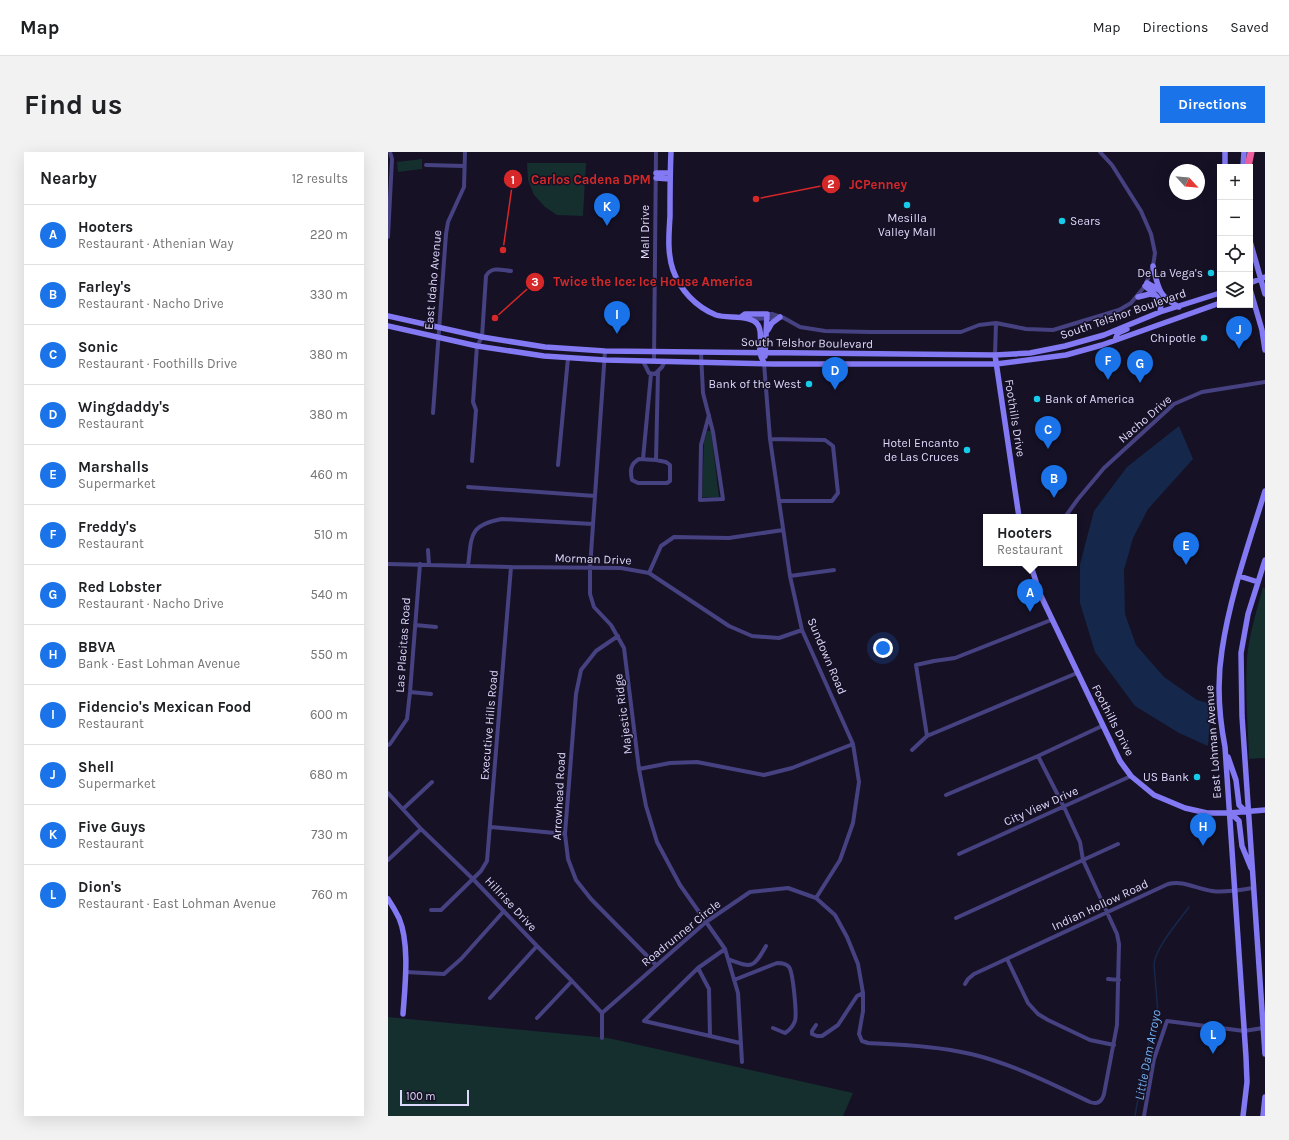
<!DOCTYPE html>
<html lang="en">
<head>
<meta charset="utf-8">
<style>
	body { margin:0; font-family:Karla,sans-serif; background:#f2f2f2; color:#202124 }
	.controls { position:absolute; right:12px; top:12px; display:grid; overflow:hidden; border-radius:0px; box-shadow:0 4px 16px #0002 }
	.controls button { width:36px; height:36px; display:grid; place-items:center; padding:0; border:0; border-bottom:1px solid #e0e0e0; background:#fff; color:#202124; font:20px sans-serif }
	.compass { position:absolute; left:781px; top:12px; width:36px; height:36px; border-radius:50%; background:#fff; box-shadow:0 4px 16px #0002; rotate:116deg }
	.scale { position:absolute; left:12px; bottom:10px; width:69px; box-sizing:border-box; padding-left:4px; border:2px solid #ded9fc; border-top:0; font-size:11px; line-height:14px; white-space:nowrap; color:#ded9fc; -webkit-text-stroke:3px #161125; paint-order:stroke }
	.you { position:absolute; left:495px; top:496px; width:14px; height:14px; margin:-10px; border:3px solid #fff; border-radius:50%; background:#1a73e8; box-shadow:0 0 0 6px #1a73e833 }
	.badge { display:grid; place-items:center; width:26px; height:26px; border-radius:50%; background:#1a73e8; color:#fff; font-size:13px; font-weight:700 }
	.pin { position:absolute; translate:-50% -33px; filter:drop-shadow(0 1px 2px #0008) }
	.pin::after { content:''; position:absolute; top:21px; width:14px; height:12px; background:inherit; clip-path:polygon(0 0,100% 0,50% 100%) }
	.popup { position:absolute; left:595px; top:362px; width:94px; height:52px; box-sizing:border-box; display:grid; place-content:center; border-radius:0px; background:#fff; filter:drop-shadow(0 1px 3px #0005); font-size:13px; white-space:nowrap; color:#757577 }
	.popup b { font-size:15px; color:#202124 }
	.popup::after { content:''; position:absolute; left:50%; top:100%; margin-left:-8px; border:8px solid transparent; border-top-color:#fff }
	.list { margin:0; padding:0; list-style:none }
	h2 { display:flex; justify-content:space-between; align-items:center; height:52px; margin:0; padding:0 16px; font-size:17px }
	h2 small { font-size:13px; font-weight:400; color:#757577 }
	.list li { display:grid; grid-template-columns:26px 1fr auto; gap:12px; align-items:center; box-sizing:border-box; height:60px; padding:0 16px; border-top:1px solid #e0e0e0 }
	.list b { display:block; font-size:15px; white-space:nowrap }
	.list p { margin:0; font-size:13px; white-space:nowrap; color:#757577 }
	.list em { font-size:13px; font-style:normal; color:#757577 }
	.icon { flex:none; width:22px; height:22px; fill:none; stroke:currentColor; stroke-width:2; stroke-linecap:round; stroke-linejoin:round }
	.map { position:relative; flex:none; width:877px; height:964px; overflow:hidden; border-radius:0px }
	header { display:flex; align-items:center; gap:24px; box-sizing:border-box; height:56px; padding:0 20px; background:#fff; border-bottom:1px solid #e0e0e0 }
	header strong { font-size:19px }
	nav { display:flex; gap:22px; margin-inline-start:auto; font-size:14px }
	.intro { display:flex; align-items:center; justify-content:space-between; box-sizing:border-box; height:96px; padding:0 24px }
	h1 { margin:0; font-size:28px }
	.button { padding:10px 18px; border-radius:0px; background:#1a73e8; color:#fff; font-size:14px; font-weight:700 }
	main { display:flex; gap:24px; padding:0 24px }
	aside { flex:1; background:#fff; border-radius:0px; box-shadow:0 4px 16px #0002 }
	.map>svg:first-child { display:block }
</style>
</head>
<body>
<header>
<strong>Map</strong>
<nav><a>Map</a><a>Directions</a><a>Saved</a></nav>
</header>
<div class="intro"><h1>Find us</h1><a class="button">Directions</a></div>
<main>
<aside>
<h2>Nearby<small>12 results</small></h2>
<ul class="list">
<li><span class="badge">A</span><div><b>Hooters</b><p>Restaurant · Athenian Way</p></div><em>220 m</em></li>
<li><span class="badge">B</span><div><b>Farley's</b><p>Restaurant · Nacho Drive</p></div><em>330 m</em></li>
<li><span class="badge">C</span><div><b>Sonic</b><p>Restaurant · Foothills Drive</p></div><em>380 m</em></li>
<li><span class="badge">D</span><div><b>Wingdaddy's</b><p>Restaurant</p></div><em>380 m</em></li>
<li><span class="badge">E</span><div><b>Marshalls</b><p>Supermarket</p></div><em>460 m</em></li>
<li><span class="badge">F</span><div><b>Freddy's</b><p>Restaurant</p></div><em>510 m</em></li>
<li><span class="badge">G</span><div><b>Red Lobster</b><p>Restaurant · Nacho Drive</p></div><em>540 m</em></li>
<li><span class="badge">H</span><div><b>BBVA</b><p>Bank · East Lohman Avenue</p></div><em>550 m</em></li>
<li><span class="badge">I</span><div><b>Fidencio's Mexican Food</b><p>Restaurant</p></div><em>600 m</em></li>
<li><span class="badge">J</span><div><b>Shell</b><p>Supermarket</p></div><em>680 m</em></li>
<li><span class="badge">K</span><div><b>Five Guys</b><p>Restaurant</p></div><em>730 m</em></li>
<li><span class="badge">L</span><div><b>Dion's</b><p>Restaurant · East Lohman Avenue</p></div><em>760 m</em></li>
</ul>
</aside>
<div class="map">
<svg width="877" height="964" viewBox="0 0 877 964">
	<rect width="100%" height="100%" fill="#161125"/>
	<path fill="#152e2e" d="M34,7V17L10,20L9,10Z
		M139,11H198L195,64L169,63L157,55L146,43L140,28Z
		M319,279H323L331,345H314L316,290Z
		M875,435L877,437V606L861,607C860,574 857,540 859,506C861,482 869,458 875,435Z
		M0,865L220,886L465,941L455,964H0Z"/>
	<path fill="#15284b" d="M791,274L805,307L760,357L745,386L736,418L737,462L748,493L776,525L809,548L823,552L820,594L791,581L747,554L707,500L692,451V412L706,359L739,315Z"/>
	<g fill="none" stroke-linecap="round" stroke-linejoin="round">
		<path stroke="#15284b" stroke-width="1.5" d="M747,964L758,901L770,861L766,813C767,796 790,770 801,755"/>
		<path stroke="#464180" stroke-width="4" d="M38,13L76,14
			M0,85L4,7L2,0
			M379,162H384L396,166L412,175L437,179L482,180H573L591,173L608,171L638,177L665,178L731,158L743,151L757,134L765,114L767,101L763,82L753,59L724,13L712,0
			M362,167L390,166
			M217,199L202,416V442L206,455L223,473L236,496L251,617L258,654L269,690L292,733L337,797L350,841L354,910
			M313,201L315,241L325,280L335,347L312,348L313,293L321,263
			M607,203L608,171
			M255,209L261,221L267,222L274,215L277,209
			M266,209L268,0
			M376,211L382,287L391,349L402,424L414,478L465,592L471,630L465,671L452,708L428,746
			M45,261L58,82L60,70L76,35L77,0
			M382,287L437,288L445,294L450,341L444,349H391
			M251,307L268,308L278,310L282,313V329L279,331H250L244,328C242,319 242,312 251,307Z
			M255,307L263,222
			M268,308L270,220
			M84,309L88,258L85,250L89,194L94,185L98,124C103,114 113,118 123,119
			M170,313L180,206
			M80,335L207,344
			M677,365L690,347L716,316L786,252L814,240L877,230
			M40,398L41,413
			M0,412L123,415L233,416L261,421L341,474L364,484L391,486L414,478
			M80,414C84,384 80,373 114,367L205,372
			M261,421L273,394L286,385L341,386L395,378
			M402,424L446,418
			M27,473L48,475
			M230,484L208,499L193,518L188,542L177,682L180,707L188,728L203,747L268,813
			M22,540L43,542
			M539,584L528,513L546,509L567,506L663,468
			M0,593L2,592L19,567L22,540L32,412
			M524,598L539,584L689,521
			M251,617L282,611L309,610L376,623L404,616L465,592
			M0,641L33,677L85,727L149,794L184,829L214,861V886
			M558,643L650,604L714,574
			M15,657L44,630
			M103,675L177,682
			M571,702L743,624
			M0,708L33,677
			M43,758H53L93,719L99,709L123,415
			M568,766L730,692
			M337,797L310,816L321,837L322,884L352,891
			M340,807C364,816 365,817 378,794
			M619,807L640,851L650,862L660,868L702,888L726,893
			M310,816L256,869L322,884
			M17,820L56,822L73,807L116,759
			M720,827L731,828
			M346,828L389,811C393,811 398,811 401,815C405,820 409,862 407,869C405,874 402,878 397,881L385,876
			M577,832L580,827L586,822L780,732C796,728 808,737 824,739C837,741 852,738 865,736
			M102,846L149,794
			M214,861L318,770L362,740L400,736L428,746L447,763L459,785L470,812L475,841V859L471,882L474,889L480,891C514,893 550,894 583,902C625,912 664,932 702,950C710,953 714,949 716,942L729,873L731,792L729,782L695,708L692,690L676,655L650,604
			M149,866L184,829
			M428,873L424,879V882L429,884H434L450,873L469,844L475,841
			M756,964L766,907L779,869L856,879L875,876"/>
		<path stroke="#8279f3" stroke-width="5.5" d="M283,0C282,21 282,42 282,64C281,81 279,101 285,118C292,138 308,155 328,163C340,167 363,162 370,173C375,181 371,191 372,200C372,204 375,208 376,211
			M837,15V0
			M855,15L856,0
			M268,21H282
			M268,26L282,27
			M862,89L877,142
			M765,114C770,135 770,144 791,155
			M759,131L771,138
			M862,131L877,125
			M757,134C767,143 775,146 772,160
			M862,137L874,178L877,198
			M750,145L762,142L767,143
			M0,164L94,185L157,195L217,199L607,203L642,201L677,194L716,183L772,160L832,141
			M353,165L357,162H379L377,204
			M0,174L89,194L156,204L217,208L385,212H608L678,203L714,193L832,151
			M380,178L384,171L392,165
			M727,188L730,181L739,177
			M607,203L631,365
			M877,408L860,462L853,501L854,564L877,902
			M642,411L652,442L732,609L743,624L766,643L797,656L819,661H841L877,658
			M851,424L870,430
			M840,605L848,628L851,653L855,657L860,659
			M841,661L847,665L851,669L854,694L863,716
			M0,747C4,753 8,760 11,766C22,792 17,834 15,862
			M855,964L859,930L858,905L837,595C831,564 829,529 834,498C842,444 861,391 877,339
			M875,964L877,945"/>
		<path stroke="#f05f9e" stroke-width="7" d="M860,15L863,0"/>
	</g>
	<g fill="#17cbea" stroke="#161125" stroke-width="1.5">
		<circle cx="519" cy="53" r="4"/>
		<circle cx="674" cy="69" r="4"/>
		<circle cx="823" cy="121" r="4"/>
		<circle cx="816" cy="186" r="4"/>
		<circle cx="421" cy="232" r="4"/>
		<circle cx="649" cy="247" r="4"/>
		<circle cx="579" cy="298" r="4"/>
		<circle cx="809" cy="625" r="4"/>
	</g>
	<g text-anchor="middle" stroke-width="3" stroke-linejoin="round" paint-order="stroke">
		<g font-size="12" fill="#ded9fc" stroke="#161125" text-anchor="end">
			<text x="519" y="70" text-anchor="middle">Mesilla<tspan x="519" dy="14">Valley Mall</tspan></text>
			<text x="682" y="73" text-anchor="start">Sears</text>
			<text x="815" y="125">De La Vega's</text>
			<text x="808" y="190">Chipotle</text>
			<text x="413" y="236">Bank of the West</text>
			<text x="657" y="251" text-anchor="start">Bank of America</text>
			<text x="571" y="295">Hotel Encanto<tspan x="571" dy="14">de Las Cruces</tspan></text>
			<text x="801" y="629">US Bank</text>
		</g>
		<g font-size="12" fill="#ded9fc" stroke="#161125">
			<text transform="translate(257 80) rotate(-90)" y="4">Mall Drive</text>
			<text transform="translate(45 128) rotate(-85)" y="4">East Idaho Avenue</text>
			<text transform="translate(735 162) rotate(-19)" y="4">South Telshor Boulevard</text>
			<text transform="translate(419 191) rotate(1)" y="4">South Telshor Boulevard</text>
			<text transform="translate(627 266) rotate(81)" y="4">Foothills Drive</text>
			<text transform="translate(757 267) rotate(-41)" y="4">Nacho Drive</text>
			<text transform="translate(205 407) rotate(2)" y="4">Morman Drive</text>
			<text transform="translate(15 493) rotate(-86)" y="4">Las Placitas Road</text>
			<text transform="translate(439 504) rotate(67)" y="4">Sundown Road</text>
			<text transform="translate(235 562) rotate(-97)" y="4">Majestic Ridge</text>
			<text transform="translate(725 568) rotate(63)" y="4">Foothills Drive</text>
			<text transform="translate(101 573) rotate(-85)" y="4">Executive Hills Road</text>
			<text transform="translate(825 590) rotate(-94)" y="4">East Lohman Avenue</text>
			<text transform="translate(171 644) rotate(-87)" y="4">Arrowhead Road</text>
			<text transform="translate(653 654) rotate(-24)" y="4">City View Drive</text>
			<text transform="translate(123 752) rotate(47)" y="4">Hillrise Drive</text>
			<text transform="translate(712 753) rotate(-25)" y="4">Indian Hollow Road</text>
			<text transform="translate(293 781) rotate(-39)" y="4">Roadrunner Circle</text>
		</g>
		<g font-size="13" font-style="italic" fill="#70b0f2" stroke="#161125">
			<text transform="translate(759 903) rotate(-79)" y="5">Little Dam Arroyo</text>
		</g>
	</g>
	<path fill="none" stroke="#d62828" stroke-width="1.5" d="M115 98L125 27M368 47L443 32M107 166L147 130"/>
	<g fill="#d62828" stroke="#161125" stroke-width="1.5">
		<circle cx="115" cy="98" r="4"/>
		<circle cx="368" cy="47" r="4"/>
		<circle cx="107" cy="166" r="4"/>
		<circle cx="125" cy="27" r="10"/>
		<circle cx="443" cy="32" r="10"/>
		<circle cx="147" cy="130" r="10"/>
	</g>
	<g font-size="12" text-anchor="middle" font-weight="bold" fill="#fff">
		<text x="125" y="32">1</text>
		<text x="443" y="36">2</text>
		<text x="147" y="134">3</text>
	</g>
	<g font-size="13" text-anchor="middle" font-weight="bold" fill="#d62828" stroke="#161125" stroke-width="3" stroke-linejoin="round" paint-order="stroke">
		<text x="203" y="32">Carlos Cadena DPM</text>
		<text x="490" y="37">JCPenney</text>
		<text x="265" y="134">Twice the Ice: Ice House America</text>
	</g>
</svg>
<div class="controls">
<button>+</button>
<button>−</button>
<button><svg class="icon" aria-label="locate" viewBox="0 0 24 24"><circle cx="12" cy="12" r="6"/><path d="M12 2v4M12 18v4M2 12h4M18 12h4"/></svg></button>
<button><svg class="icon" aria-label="layers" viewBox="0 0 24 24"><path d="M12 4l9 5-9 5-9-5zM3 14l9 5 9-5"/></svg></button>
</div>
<svg class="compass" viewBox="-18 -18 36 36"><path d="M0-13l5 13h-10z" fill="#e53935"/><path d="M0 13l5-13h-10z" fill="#757577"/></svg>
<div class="scale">100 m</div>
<div class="you"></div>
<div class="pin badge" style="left:642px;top:460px">A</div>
<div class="popup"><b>Hooters</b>Restaurant</div>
<div class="pin badge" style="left:666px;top:346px">B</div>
<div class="pin badge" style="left:660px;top:297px">C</div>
<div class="pin badge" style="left:447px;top:238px">D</div>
<div class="pin badge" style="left:798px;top:413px">E</div>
<div class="pin badge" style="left:720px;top:228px">F</div>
<div class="pin badge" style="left:752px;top:231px">G</div>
<div class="pin badge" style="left:815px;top:694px">H</div>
<div class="pin badge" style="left:229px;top:182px">I</div>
<div class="pin badge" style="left:851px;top:197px">J</div>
<div class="pin badge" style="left:219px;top:74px">K</div>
<div class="pin badge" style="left:825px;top:902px">L</div>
</div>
</main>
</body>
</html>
